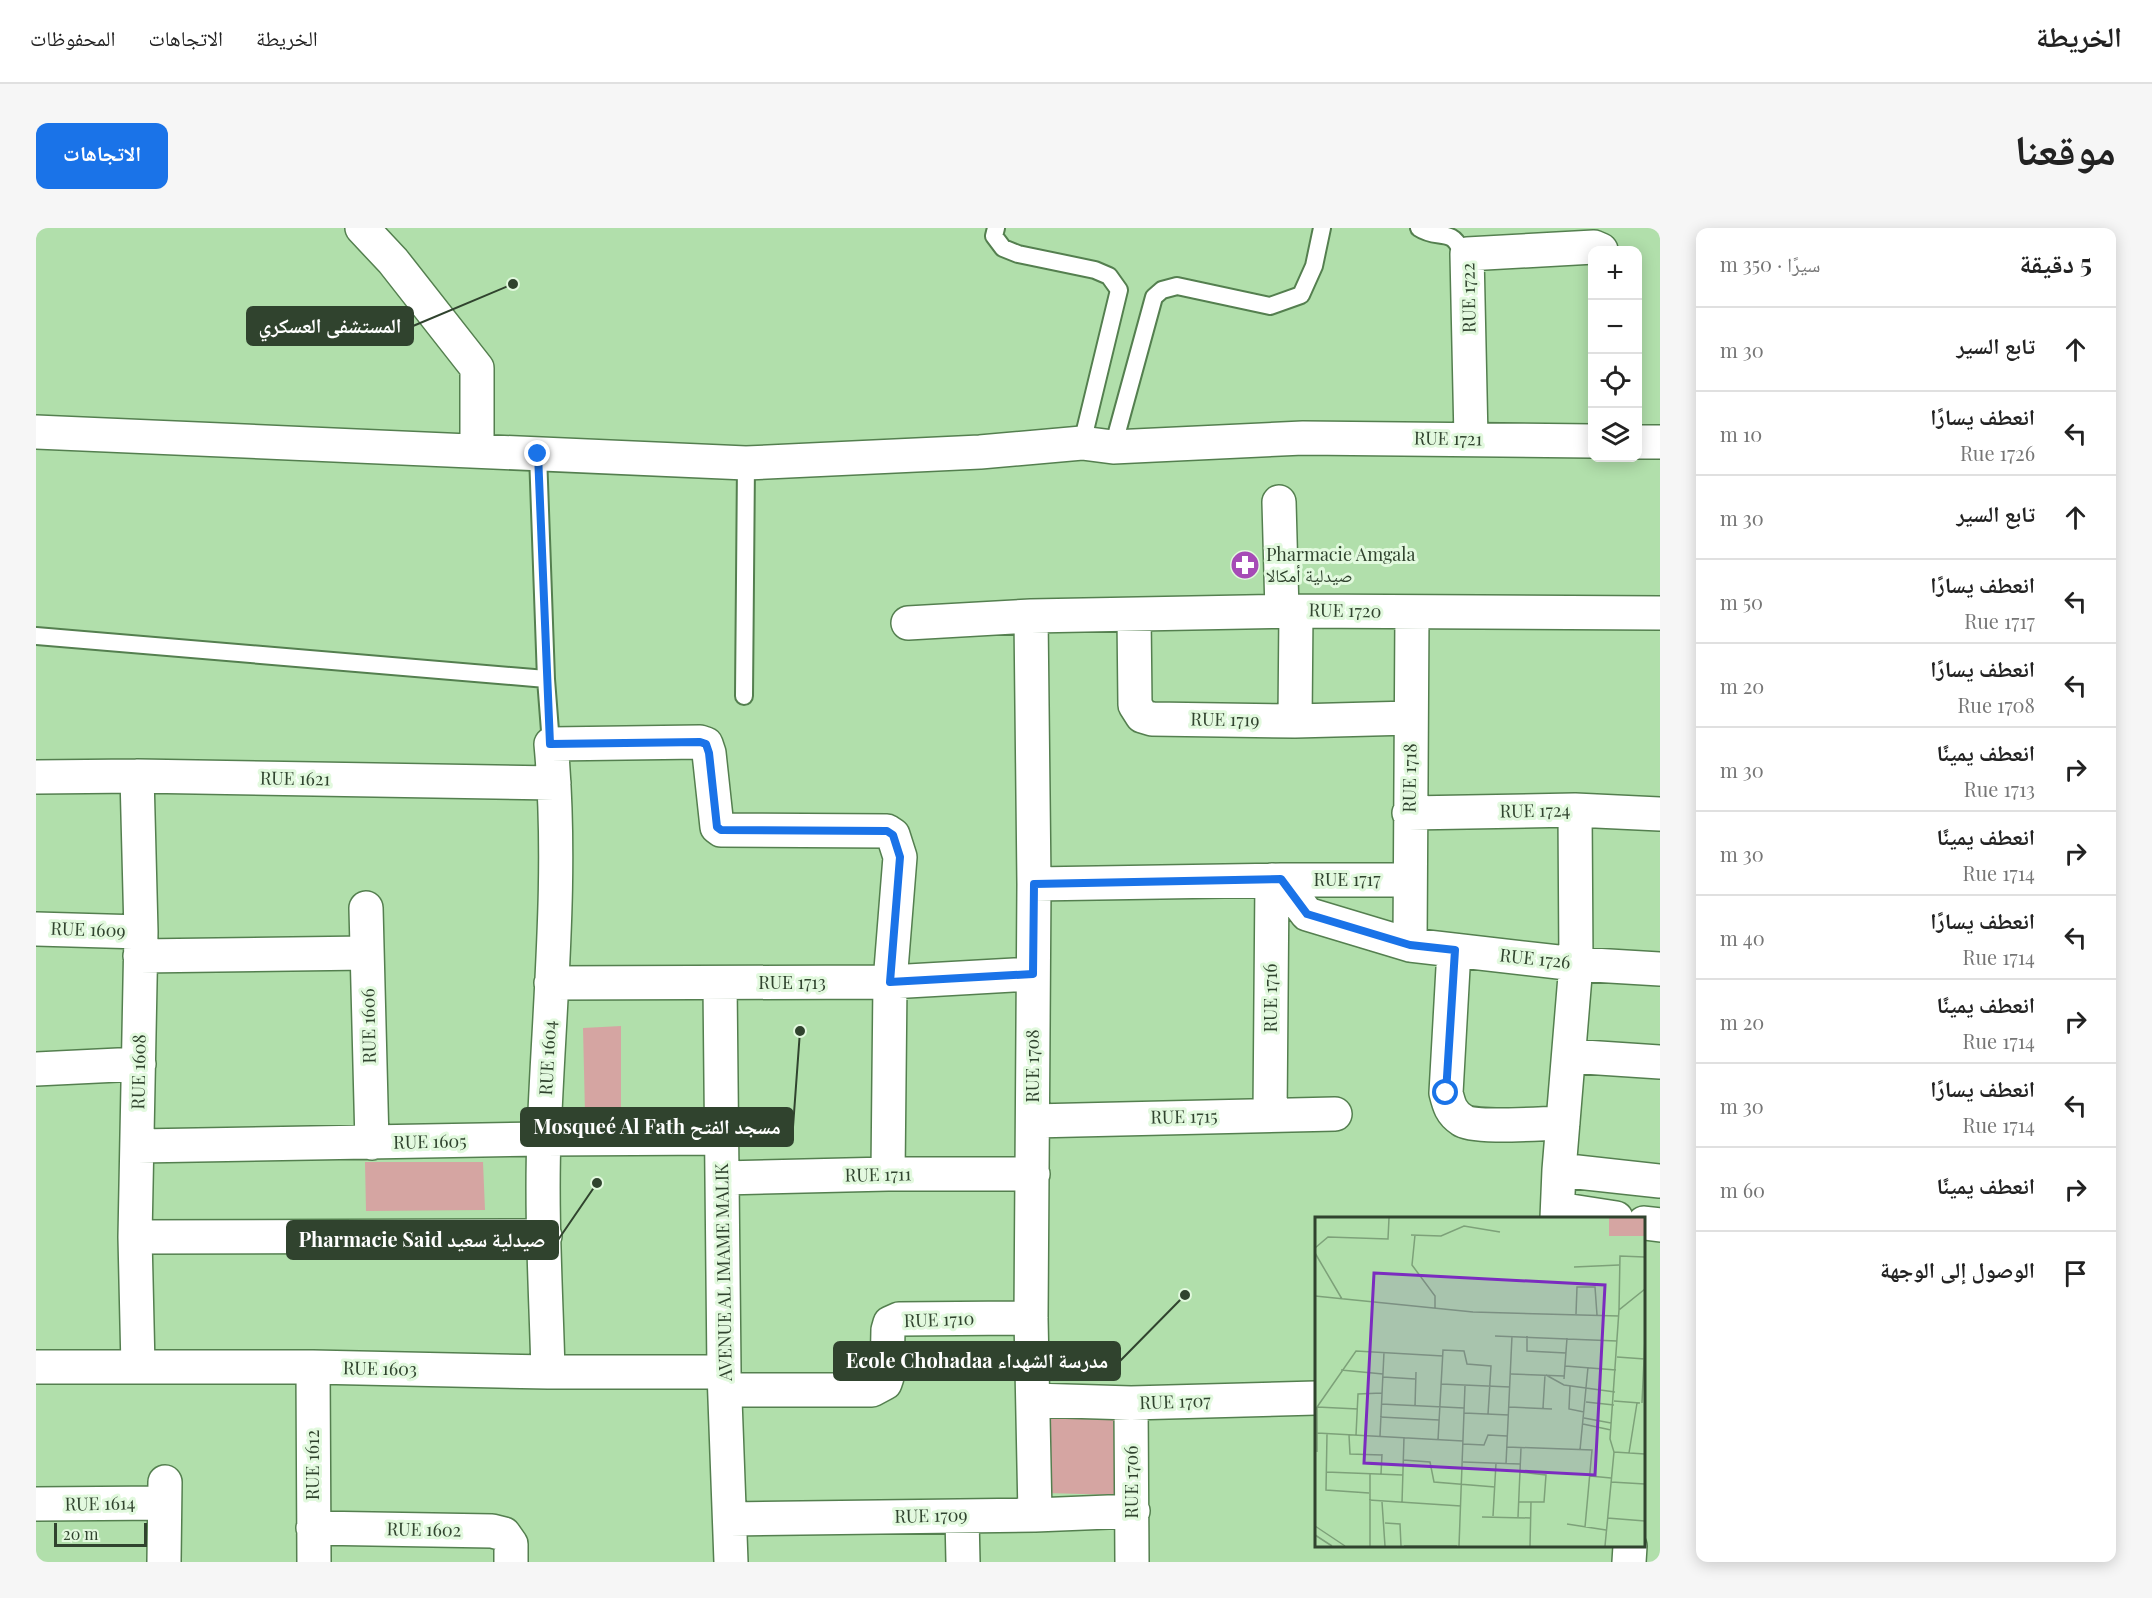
<!DOCTYPE html>
<html lang="ar">
<head>
<meta charset="utf-8">
<style>
	body { margin:0; font-family:"Playfair Display","Noto Naskh Arabic",serif; background:#f6f6f6; color:#222; direction:rtl }
	.controls { position:absolute; right:18px; top:18px; display:grid; overflow:hidden; border-radius:12px; box-shadow:0 3px 15px #0003 }
	.controls button { width:54px; height:54px; display:grid; place-items:center; padding:0; border:0; border-bottom:2px solid #e0e0e0; background:#fff; color:#222; font:30px sans-serif }
	.scale { position:absolute; left:18px; bottom:15px; width:93px; box-sizing:border-box; padding-left:6px; border:3px solid #30432e; border-top:0; font-size:16px; line-height:21px; white-space:nowrap; color:#30432e; -webkit-text-stroke:4px #e2f9de; paint-order:stroke }
	.stop { position:absolute; width:18px; height:18px; margin:-14px; border:4px solid #1a73e8; border-radius:50%; background:#fff }
	.stop.end { background:#1a73e8; border-color:#fff; box-shadow:0 2px 6px #0008 }
	.list { margin:0; padding:0; list-style:none }
	h2 { display:flex; justify-content:space-between; align-items:center; height:78px; margin:0; padding:0 24px; font-size:26px }
	h2 small { font-size:20px; font-weight:400; color:#767676 }
	.list li { display:grid; grid-template-columns:39px 1fr auto; gap:18px; align-items:center; box-sizing:border-box; height:84px; padding:0 24px; border-top:2px solid #e0e0e0 }
	.list b { display:block; font-size:22px; white-space:nowrap }
	.list p { margin:0; font-size:20px; white-space:nowrap; color:#767676 }
	.list em { font-size:20px; font-style:normal; color:#767676 }
	.icon { flex:none; width:33px; height:33px; fill:none; stroke:currentColor; stroke-width:2; stroke-linecap:round; stroke-linejoin:round }
	.map { position:relative; flex:none; width:1624px; height:1334px; overflow:hidden; direction:ltr; border-radius:12px }
	header { display:flex; align-items:center; gap:36px; box-sizing:border-box; height:84px; padding:0 30px; background:#fff; border-bottom:2px solid #e0e0e0 }
	header strong { font-size:28px }
	nav { display:flex; gap:33px; margin-inline-start:auto; font-size:21px }
	.intro { display:flex; align-items:center; justify-content:space-between; box-sizing:border-box; height:144px; padding:0 36px }
	h1 { margin:0; font-size:42px }
	.button { padding:15px 27px; border-radius:12px; background:#1a73e8; color:#fff; font-size:21px; font-weight:700 }
	main { display:flex; gap:36px; padding:0 36px }
	aside { flex:1; background:#fff; border-radius:12px; box-shadow:0 3px 15px #0003 }
	.map>svg:first-child { display:block }
</style>
</head>
<body>
<header>
<strong>الخريطة</strong>
<nav><a>الخريطة</a><a>الاتجاهات</a><a>المحفوظات</a></nav>
</header>
<div class="intro"><h1>موقعنا</h1><a class="button">الاتجاهات</a></div>
<main>
<aside>
<h2>5 دقيقة<small>سيرًا · 350 m</small></h2>
<ul class="list">
<li><svg class="icon" aria-label="ahead" viewBox="0 0 24 24"><path d="M12 20V5M6 11l6-6 6 6"/></svg><div><b>تابع السير</b></div><em>30 m</em></li>
<li><svg class="icon" aria-label="left" viewBox="0 0 24 24"><path d="M17 20v-9H6M10 6l-5 5 5 5"/></svg><div><b>انعطف يسارًا</b><p>Rue 1726</p></div><em>10 m</em></li>
<li><svg class="icon" aria-label="ahead" viewBox="0 0 24 24"><path d="M12 20V5M6 11l6-6 6 6"/></svg><div><b>تابع السير</b></div><em>30 m</em></li>
<li><svg class="icon" aria-label="left" viewBox="0 0 24 24"><path d="M17 20v-9H6M10 6l-5 5 5 5"/></svg><div><b>انعطف يسارًا</b><p>Rue 1717</p></div><em>50 m</em></li>
<li><svg class="icon" aria-label="left" viewBox="0 0 24 24"><path d="M17 20v-9H6M10 6l-5 5 5 5"/></svg><div><b>انعطف يسارًا</b><p>Rue 1708</p></div><em>20 m</em></li>
<li><svg class="icon" aria-label="right" viewBox="0 0 24 24"><path d="M7 20v-9h11M14 6l5 5-5 5"/></svg><div><b>انعطف يمينًا</b><p>Rue 1713</p></div><em>30 m</em></li>
<li><svg class="icon" aria-label="right" viewBox="0 0 24 24"><path d="M7 20v-9h11M14 6l5 5-5 5"/></svg><div><b>انعطف يمينًا</b><p>Rue 1714</p></div><em>30 m</em></li>
<li><svg class="icon" aria-label="left" viewBox="0 0 24 24"><path d="M17 20v-9H6M10 6l-5 5 5 5"/></svg><div><b>انعطف يسارًا</b><p>Rue 1714</p></div><em>40 m</em></li>
<li><svg class="icon" aria-label="right" viewBox="0 0 24 24"><path d="M7 20v-9h11M14 6l5 5-5 5"/></svg><div><b>انعطف يمينًا</b><p>Rue 1714</p></div><em>20 m</em></li>
<li><svg class="icon" aria-label="left" viewBox="0 0 24 24"><path d="M17 20v-9H6M10 6l-5 5 5 5"/></svg><div><b>انعطف يسارًا</b><p>Rue 1714</p></div><em>30 m</em></li>
<li><svg class="icon" aria-label="right" viewBox="0 0 24 24"><path d="M7 20v-9h11M14 6l5 5-5 5"/></svg><div><b>انعطف يمينًا</b></div><em>60 m</em></li>
<li><svg class="icon" aria-label="arrive" viewBox="0 0 24 24"><path d="M6 21V4h12l-3 4 3 4H6"/></svg><div><b>الوصول إلى الوجهة</b></div></li>
</ul>
</aside>
<div class="map">
<svg width="1624" height="1334" viewBox="0 0 1624 1334">
	<rect width="100%" height="100%" fill="#b1dfab"/>
	<path fill="#d5a5a2" d="M585,798V884L549,885L547,800Z
		M329,934H447L449,982L330,983Z
		M1012,1186L1081,1187L1080,1267L1010,1265Z"/>
	<g fill="none" stroke-linecap="round" stroke-linejoin="round">
		<g stroke="#547f4f" stroke-width="20">
			<path id="lane" d="M960,0L958,8L967,20L982,26L1059,42L1073,48L1083,62L1046,215
				M1383,0C1401,12 1416,0 1424,21L1431,26
				M1077,219L1118,69L1126,62L1141,58L1234,78L1265,67L1278,38L1286,0
				M0,408L510,451L502,226
				M510,451L515,516
				M708,468L710,235"/>
		</g>
		<g stroke="#547f4f" stroke-width="36">
			<path id="street" d="M326,0L357,33L441,140V223
				M0,204L710,235L944,224L1046,215L1077,219L1267,210L1556,213
				M1435,211L1431,26L1558,19L1565,22
				M1602,214H1624
				M1243,274L1246,383
				M1098,387L1099,477L1106,488L1116,491L1259,493L1375,490
				M995,388L998,656L995,1090L999,1287
				M872,395L995,388L1260,383L1624,385
				M1259,493L1260,383
				M101,548L105,704L99,1009L102,1139
				M0,549L101,548L518,555
				M1373,585L1539,582L1624,586
				M1245,652L1271,686L1374,717L1540,736L1624,741
				M998,656L1245,652H1373
				M330,680L336,915
				M0,701L105,704
				M1374,717L1376,384
				M1418,722L1410,865C1413,877 1415,885 1426,892C1438,901 1509,895 1527,895
				M104,728L331,725
				M515,755L854,754L997,746
				M684,755L688,1144L695,1334
				M1533,828L1624,834
				M0,841L103,836
				M1234,887L1236,652
				M997,893L1299,886
				M102,918L508,911L686,910
				M1523,942L1624,953
				M687,950L852,946H997
				M1522,981L1580,990
				M1521,990L1523,942L1540,736L1539,582
				M1608,995L1624,997
				M99,1009L509,1008
				M0,1139H277L512,1144H688
				M277,1139L278,1334
				M512,1144C510,1066 505,986 508,907C513,777 527,646 515,516L664,514L670,516L673,525L681,599L685,602L851,603L857,607L864,629L854,754L852,946
				M689,1162H836L849,1155L851,1149L852,1102L854,1095L863,1091L995,1090
				M997,1172L1095,1175L1280,1170
				M1095,1175L1096,1334
				M0,1276L128,1275
				M926,1288L927,1334
				M694,1291L999,1287L1097,1283
				M277,1300L456,1303L468,1306L475,1316V1334
				M128,1334L129,1254
				M1593,1334L1594,1318"/>
		</g>
		<use href="#lane" stroke="#fff" stroke-width="16"/>
		<use href="#street" stroke="#fff" stroke-width="33"/>
	</g>
	<g fill="none" stroke-linecap="round" stroke-linejoin="round">
		<path stroke="#1a73e8" stroke-width="8" d="M502,226L514,516L664,514L670,516L673,525L681,599L685,602L851,603L857,607L864,629L854,754L997,746L998,656L1245,651L1271,686L1374,717L1419,722L1410,865"/>
	</g>
	<defs>
		<g id="pharmacy-disc" transform="scale(1.5)"><circle r="9.5" fill="#a64bb6" stroke="#e2f9de"/><path d="M-2-6h4v4h4v4h-4v4h-4v-4h-4v-4h4Z" fill="#fff"/></g>
	</defs>
	<g fill-rule="evenodd">
		<use href="#pharmacy-disc" x="1209" y="337"/>
	</g>
	<g text-anchor="middle" stroke-width="6" stroke-linejoin="round" paint-order="stroke">
		<g font-size="18" fill="#30432e" stroke="#e2f9de">
			<text transform="translate(1433 70) rotate(-91)" y="6">RUE 1722</text>
			<text transform="translate(1412 211) rotate(1)" y="6">RUE 1721</text>
			<text transform="translate(1309 383) rotate(1)" y="6">RUE 1720</text>
			<text transform="translate(1189 492) rotate(1)" y="6">RUE 1719</text>
			<text transform="translate(1374 550) rotate(-89)" y="6">RUE 1718</text>
			<text transform="translate(259 551) rotate(1)" y="6">RUE 1621</text>
			<text transform="translate(1499 583) rotate(-1)" y="6">RUE 1724</text>
			<text x="1311" y="658">RUE 1717</text>
			<text transform="translate(52 702) rotate(2)" y="6">RUE 1609</text>
			<text transform="translate(1499 731) rotate(6)" y="6">RUE 1726</text>
			<text x="756" y="761">RUE 1713</text>
			<text transform="translate(1235 770) rotate(-90)" y="6">RUE 1716</text>
			<text transform="translate(333 798) rotate(-91)" y="6">RUE 1606</text>
			<text transform="translate(512 830) rotate(-87)" y="6">RUE 1604</text>
			<text transform="translate(997 838) rotate(-90)" y="6">RUE 1708</text>
			<text transform="translate(103 844) rotate(-89)" y="6">RUE 1608</text>
			<text transform="translate(1148 889) rotate(-1)" y="6">RUE 1715</text>
			<text transform="translate(394 914) rotate(-1)" y="6">RUE 1605</text>
			<text transform="translate(842 947) rotate(-1)" y="6">RUE 1711</text>
			<text transform="translate(688 1044) rotate(-91)" y="6">AVENUE AL IMAME MALIK</text>
			<text transform="translate(903 1092) rotate(-2)" y="6">RUE 1710</text>
			<text transform="translate(344 1141) rotate(1)" y="6">RUE 1603</text>
			<text transform="translate(1139 1174) rotate(-2)" y="6">RUE 1707</text>
			<text transform="translate(277 1237) rotate(-90)" y="6">RUE 1612</text>
			<text transform="translate(1096 1254) rotate(-90)" y="6">RUE 1706</text>
			<text transform="translate(64 1276) rotate(-1)" y="6">RUE 1614</text>
			<text transform="translate(895 1288) rotate(-1)" y="6">RUE 1709</text>
			<text transform="translate(388 1302) rotate(1)" y="6">RUE 1602</text>
		</g>
		<g font-size="18" fill="#30432e" stroke="#e2f9de" text-anchor="start">
			<text x="1230" y="333">Pharmacie Amgala<tspan x="1230" dy="21">صيدلية أمكالا</tspan></text>
		</g>
	</g>
	<g transform="translate(1279 989)">
		<rect width="330" height="330" fill="#b1dfab"/>
		<path d="M294,1H329V19H294Z" fill="#d5a5a2"/>
		<path fill="none" stroke="#7da179" stroke-width="1.5" d="M96,18L126,19L149,9L185,15M100,18L97,48L120,79V91M0,31L13,20L73,22L74,1M0,36L27,82M259,50L304,48M0,79L158,95L304,99M304,93L305,39L330,40M261,97L262,70H280L282,98M180,119L302,124M212,119V134L251,136M302,140L330,142M250,149L301,153M26,153L68,157M196,157L249,159M231,158L249,168L300,175M68,160L100,162M249,162L252,121M126,167L195,170M255,169L254,192L269,195M299,184L325,186M271,185L299,188M327,186L330,121M66,187L149,191M100,189L101,155M2,190L43,192M194,190L237,192M228,191L230,158M0,193L41,134L128,139M149,196L194,198M65,200L124,203M269,201L296,206M268,207L296,213M2,216L148,224M12,217L11,273L54,276M34,218L35,237L67,238M41,218L43,177L67,176M65,219L69,135M123,223L128,133L149,134L152,147L176,149L173,197M148,227L169,228L173,218L192,219M192,230L277,233L270,310M265,233L273,150M2,235V190M299,235L330,237M314,236L322,186M88,243L115,245L119,265L180,270M148,245L205,247M191,247L197,119M11,255L88,258M55,257V329M66,257L67,237M275,259L296,261M296,265L330,267M54,283L146,289M67,285L70,329M203,285H229L231,258L205,255M87,286L89,220M178,299L181,246M167,300L216,301M203,300L206,231M292,301L330,304M70,306L85,307L86,329M252,307L291,313M0,309L30,329M0,318L17,329M89,329H142M144,329L150,168M215,329L216,285M290,329L299,235L295,222L304,93L330,72"/>
		<path fill="#7b2cbf" fill-opacity="0.15" stroke="#7b2cbf" stroke-width="3" d="M59,56L290,68L280,258L49,246Z"/>
		<rect width="330" height="330" fill="none" stroke="#30432e" stroke-width="3"/>
	</g>
	<path fill="none" stroke="#30432e" stroke-width="2" d="M477 56L377 98M764 803L757 899M561 955L522 1012M1149 1067L1084 1133"/>
	<g fill="#30432e" stroke="#e2f9de" stroke-width="2">
		<circle cx="477" cy="56" r="6"/>
		<circle cx="764" cy="803" r="6"/>
		<circle cx="561" cy="955" r="6"/>
		<circle cx="1149" cy="1067" r="6"/>
	</g>
	<g fill="#30432e" stroke="#30432e" stroke-width="2">
		<rect x="211" y="79" width="166" height="38" rx="6"/>
		<rect x="485" y="880" width="272" height="38" rx="6"/>
		<rect x="251" y="993" width="271" height="38" rx="6"/>
		<rect x="798" y="1114" width="286" height="38" rx="6"/>
	</g>
	<g font-size="20" text-anchor="middle" font-weight="bold" fill="#fff">
		<text x="294" y="105">المستشفى العسكري</text>
		<text x="621" y="906">Mosqueé Al Fath مسجد الفتح</text>
		<text x="386" y="1019">Pharmacie Said صيدلية سعيد</text>
		<text x="941" y="1140">Ecole Chohadaa مدرسة الشهداء</text>
	</g>
</svg>
<div class="controls">
<button>+</button>
<button>−</button>
<button><svg class="icon" aria-label="locate" viewBox="0 0 24 24"><circle cx="12" cy="12" r="6"/><path d="M12 2v4M12 18v4M2 12h4M18 12h4"/></svg></button>
<button><svg class="icon" aria-label="layers" viewBox="0 0 24 24"><path d="M12 4l9 5-9 5-9-5zM3 14l9 5 9-5"/></svg></button>
</div>
<div class="scale">20 m</div>
<div class="stop" style="left:1410px;top:865px"></div>
<div class="stop end" style="left:502px;top:226px"></div>
</div>
</main>
</body>
</html>
